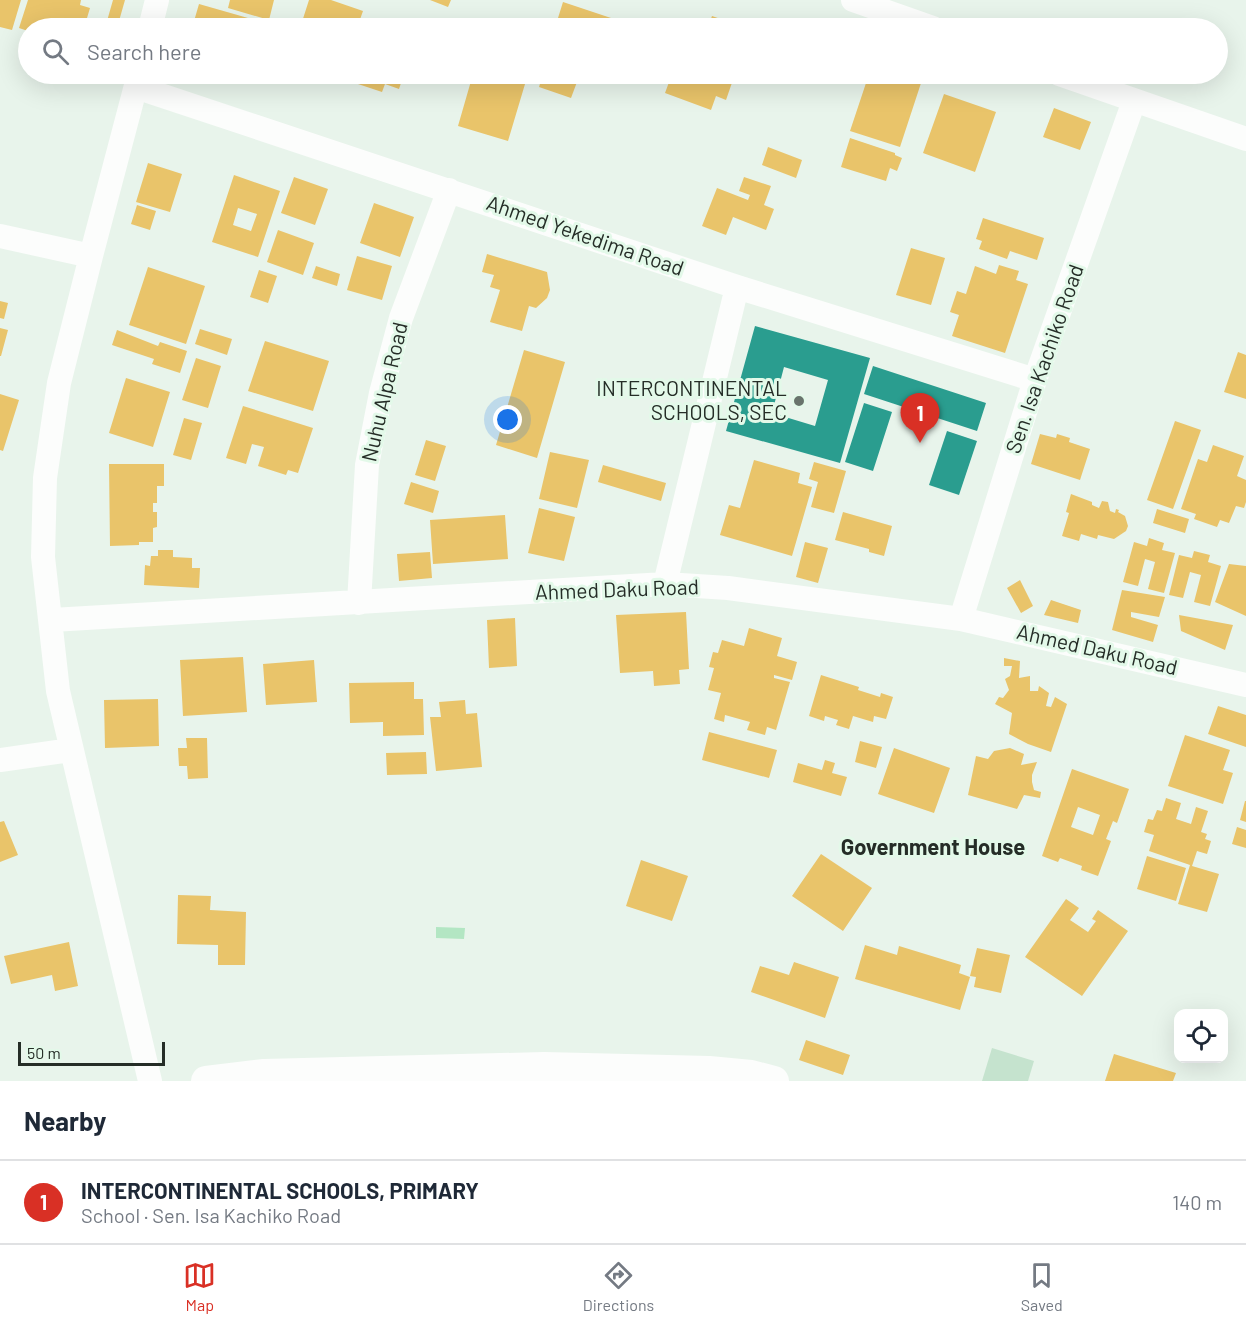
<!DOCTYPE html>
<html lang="en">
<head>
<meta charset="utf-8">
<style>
	body { margin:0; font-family:Barlow,sans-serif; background:#f6f6f7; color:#1f2937 }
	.controls { position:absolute; right:18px; bottom:18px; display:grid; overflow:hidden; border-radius:12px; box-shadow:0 6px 24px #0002 }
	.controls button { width:54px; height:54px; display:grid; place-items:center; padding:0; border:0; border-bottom:2px solid #e0e1e3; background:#fff; color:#1f2937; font:30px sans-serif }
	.scale { position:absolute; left:18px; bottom:15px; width:147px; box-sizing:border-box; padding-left:6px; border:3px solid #252d27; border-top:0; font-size:16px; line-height:21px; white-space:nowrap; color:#252d27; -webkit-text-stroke:4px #e3f9e9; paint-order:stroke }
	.you { position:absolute; left:508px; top:420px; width:21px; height:21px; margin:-15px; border:4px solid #fff; border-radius:50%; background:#1a73e8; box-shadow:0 0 0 9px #1a73e833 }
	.badge { display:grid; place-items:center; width:39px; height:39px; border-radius:50%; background:#d93025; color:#fff; font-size:20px; font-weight:700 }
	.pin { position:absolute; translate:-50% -50px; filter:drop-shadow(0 2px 3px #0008) }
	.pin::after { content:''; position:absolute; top:32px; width:21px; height:18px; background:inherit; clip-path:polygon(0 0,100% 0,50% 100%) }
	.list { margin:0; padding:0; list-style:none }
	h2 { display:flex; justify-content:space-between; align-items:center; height:78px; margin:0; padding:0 24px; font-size:26px }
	h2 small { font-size:20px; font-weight:400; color:#747a83 }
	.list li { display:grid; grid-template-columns:39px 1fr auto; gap:18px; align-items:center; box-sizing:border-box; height:84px; padding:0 24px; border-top:2px solid #e0e1e3 }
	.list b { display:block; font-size:22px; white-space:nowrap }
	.list p { margin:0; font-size:20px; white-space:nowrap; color:#747a83 }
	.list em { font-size:20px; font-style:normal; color:#747a83 }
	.icon { flex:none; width:33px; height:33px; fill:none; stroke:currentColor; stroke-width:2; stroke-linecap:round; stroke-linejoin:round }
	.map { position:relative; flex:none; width:1246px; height:1081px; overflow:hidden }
	.search { position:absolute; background:#fff; box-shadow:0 6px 24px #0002; left:18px; right:18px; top:18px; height:66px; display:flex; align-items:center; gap:15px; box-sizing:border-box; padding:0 21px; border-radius:33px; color:#747a83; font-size:22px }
	.sheet { height:162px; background:#fff }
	nav { display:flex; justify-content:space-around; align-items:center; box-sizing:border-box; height:84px; border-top:2px solid #e0e1e3; background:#fff; font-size:16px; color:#747a83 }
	nav a { display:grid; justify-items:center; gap:3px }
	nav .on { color:#d93025 }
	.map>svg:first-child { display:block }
</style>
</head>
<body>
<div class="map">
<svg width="1246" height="1081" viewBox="0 0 1246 1081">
	<rect width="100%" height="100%" fill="#e8f4eb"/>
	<path fill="#c5e3ce" d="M992,1048L1034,1061L1028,1081H982Z"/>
	<path fill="#b3e6c3" d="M436,927L465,928L464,939L436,938Z"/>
	<path fill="#e9c46a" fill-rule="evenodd" d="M0,0H21L12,30L0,27Z
		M28,0H81L80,5L90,8L84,28L62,27L61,28H28V31L19,28Z
		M113,0H125L117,28H105Z
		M230,0H274L269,20L228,8Z
		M309,0H331L363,11L357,28H300Z
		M430,0H451L448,7Z
		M563,2L620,21L618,28H578L579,25L558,18Z
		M199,4L248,18L244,28H192Z
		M712,16L735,24L733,28H673L676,22L689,27L693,18L709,24Z
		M74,74H96L94,80Z
		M358,74H404L399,89L385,84L382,92L355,83Z
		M473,74H528L508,141L458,126Z
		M543,74H553L577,82L571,98L539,87Z
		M672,74H735L726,100L716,96L711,110L665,93Z
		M869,74H914L923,77L900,147L850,131Z
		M944,94L996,112L975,172L923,153Z
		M1054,108L1091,122L1080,150L1043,137Z
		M850,138L895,153V155L902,158L897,171L890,168L886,181L841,167Z
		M768,147L802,160L796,178L762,165Z
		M148,163L182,174L170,212L136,202Z
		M234,175L280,191L258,257L212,242ZM238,208L257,214L251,231L233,225Z
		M294,177L328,189L315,225L281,213Z
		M744,177L771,186L764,205L774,209L766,230L733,217L726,235L702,226L717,188L748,200L750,195L739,191Z
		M374,203L414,217L400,257L360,243Z
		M137,205L156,211L150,230L131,224Z
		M983,218L1044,238L1037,260L1010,251L1007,259L979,249L982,241L976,239Z
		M278,230L314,243L303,275L267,262Z
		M911,248L945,258L931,305L896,295Z
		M487,254L547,272L550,290L547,298L536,308L529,306L522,331L490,322L500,290L490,287L494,275L482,272Z
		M357,256L392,266L382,300L347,290Z
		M999,265L1019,271L1016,280L1028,284L1005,353L952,336L959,315L950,312L957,291L966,294L975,266L996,274Z
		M316,266L340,274L337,286L312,278Z
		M148,267L205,286L186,344L129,325Z
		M259,270L277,276L268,303L250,297Z
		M0,301L8,303L4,319L0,318Z
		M0,328L8,330L1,356H0Z
		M200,329L232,339L227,355L195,344Z
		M117,330L158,346L160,342L187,351L180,373L152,364L154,359L112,345Z
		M265,341L329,361L313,411L248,391Z
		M524,350L565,362L537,458L496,445Z
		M1238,352L1246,355V399L1224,392Z
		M196,358L221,366L208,408L182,400Z
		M126,378L170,392L153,447L109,433Z
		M0,394L19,400L3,451L0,450Z
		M243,406L313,428L298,473L288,470L286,475L258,466L264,447L252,444L246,464L226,458Z
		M184,418L202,423L191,460L173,455Z
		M1175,421L1201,430L1173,509L1147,500Z
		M1040,434L1056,438L1057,434L1070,438L1069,442L1090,449L1080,480L1031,464Z
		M426,440L446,446L435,481L415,475Z
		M1213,445L1244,456L1237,476L1246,480V502L1244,508L1236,506L1229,523L1220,520L1217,527L1194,519L1196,514L1181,509L1198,459L1207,462Z
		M550,452L589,460L577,508L539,499Z
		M754,460L800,473L798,483L812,487L792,556L720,535L729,505L740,508Z
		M814,462L846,471L834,513L811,507L818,482L809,479Z
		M109,464H164V486H157V503H153V512H157V527L153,528V542H139V545L110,546Z
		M603,465L666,483L661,501L598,482Z
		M411,482L439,491L433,513L404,504Z
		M1071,494L1092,502V505L1099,508L1102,501L1108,502L1110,511L1115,513L1116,509L1119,510L1118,512L1125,516L1128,526L1126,531L1114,539L1098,535L1097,539L1081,534L1079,541L1062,536L1069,513L1066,512Z
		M539,508L575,517L564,561L528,553Z
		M1157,509L1189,519L1185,533L1153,523Z
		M843,512L892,526L884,556L869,552V549L835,540Z
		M505,515L508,559L433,564L430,520Z
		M1149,538L1164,543L1162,550L1175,553L1164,593L1148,589L1155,562L1145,559L1138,586L1123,582L1134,542L1147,546Z
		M805,542L828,548L818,583L796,577Z
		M158,550H173V557L192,558V568H200L199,588L144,585L145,565L150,566L151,556H158Z
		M1194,551L1210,555L1208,562L1221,566L1210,606L1194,602L1201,575L1190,572L1183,598L1169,595L1179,555L1192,558Z
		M430,552L432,578L399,581L397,554Z
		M1229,564L1246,566V616L1215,602Z
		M1020,580L1033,606L1021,613L1007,588Z
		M1122,590L1165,597L1159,617L1131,612V617L1158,625L1153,642L1112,630Z
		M1051,600L1081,610L1078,623L1044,615Z
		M686,612L689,669L679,670L680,684L654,686L653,671L620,673L616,615Z
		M1179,615L1233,625L1225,650L1181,631Z
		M515,618L517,666L489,668L487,620Z
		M749,628L782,638L777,656L797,662L792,680L774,675V678L790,682L776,730L767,727L765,735L747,730L750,722L725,715L724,722L714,719L721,693L708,690L714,668L709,667L713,652L718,653L722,640L744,646Z
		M243,657L247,712L183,716L180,660Z
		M1004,658L1020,661L1019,678L1030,676V691H1038L1039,686L1049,693L1046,706L1051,707L1055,697L1067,704L1051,752L1028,744L1009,734L1012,713L995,704L999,697L1003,698L1009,690L1005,679L1010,676L1012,666H1004Z
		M314,660L317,702L266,705L263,664Z
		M821,675L859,687L858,690L880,697L881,693L893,697L886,719L874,716L873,722L853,716L849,729L836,725L838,720L825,716L824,721L809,716Z
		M414,682V699H423L424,735L383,736V722L350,723L349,683Z
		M158,699L159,746L105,748L104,700Z
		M465,700L466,714L477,713L482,767L436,771L430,717H441L439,702Z
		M1218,706L1246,715V747L1208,734Z
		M709,732L777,750L769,778L702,760Z
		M1185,735L1230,750L1223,770L1233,773L1223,804L1168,786Z
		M186,738H207L208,778L188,779L187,766H179L178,748H187Z
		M860,741L882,747L876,768L855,762Z
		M894,748L950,768L934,813L878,794Z
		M1010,748L1024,754L1021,765L1037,762L1032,775V782L1034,790L1041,792L1040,798L1024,795L1017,809L968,795L976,756L988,759L994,751Z
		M426,752L427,774L387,775L386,753Z
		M825,760L835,763L832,773L847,777L841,796L793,782L798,763L822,770Z
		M1072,769L1129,789L1117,823L1113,821L1106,839L1111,841L1098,876L1081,870L1082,866L1060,858L1058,862L1042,856ZM1078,807L1100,815L1093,835L1071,827Z
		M1166,798L1181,803L1176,819L1191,824L1196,807L1208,811L1201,832L1207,834L1205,839L1211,841L1207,854L1197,851L1192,866L1219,874L1207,912L1178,904L1190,865L1149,851L1154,835L1144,832L1148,819L1153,820L1157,810L1162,811Z
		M1245,801H1246V822L1240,820Z
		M4,821L18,855L0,862V822Z
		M1237,827L1246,830V848L1232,844Z
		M821,854L872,888L843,931L792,896Z
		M1147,856L1186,868L1176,901L1137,889Z
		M641,860L688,876L672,921L626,906Z
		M178,895L211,896L210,910L246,912L245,965H218V945L177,944Z
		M1066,899L1079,908L1070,920L1088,932L1096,921L1092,919L1098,910L1128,931L1082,996L1025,957Z
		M69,942L78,986L55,991L52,975L11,984L4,956Z
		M865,945L897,955L899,946L961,965L959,973L970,977L960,1010L855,979Z
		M977,948L1010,955L1001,993L974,987L976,977L970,976Z
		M794,962L839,977L825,1018L751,992L760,966L789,975Z
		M806,1040L850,1055L843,1075L799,1060Z
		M1114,1054L1176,1073L1173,1081H1105Z"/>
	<path fill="#2a9d8f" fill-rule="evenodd" d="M755,326L870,358L840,463L726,431ZM784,367L828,380L815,426L772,413Z
		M873,366L986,403L977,431L864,394Z
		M864,403L892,412L873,471L845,462Z
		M947,431L977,441L959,495L929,485Z"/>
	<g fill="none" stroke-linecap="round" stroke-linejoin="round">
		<path stroke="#fcfdfc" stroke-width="24" d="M853,0L933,28
			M150,28L157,0
			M139,74L91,256L59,383L45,478L43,557L58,691L150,1081
			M1059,74L1246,139
			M136,87L737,287L1035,380
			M0,236L91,256
			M665,584L737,287
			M359,603L367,465L381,393L401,318L449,190
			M961,619L1035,380L1134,101
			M52,620L665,584L728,588L961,619L1246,685
			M0,760L71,750"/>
		<path stroke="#fcfdfc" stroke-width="30" d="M206,1081L264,1074L544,1067L709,1071L751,1075L774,1081"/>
	</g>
	<circle fill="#69736c" stroke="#e3f9e9" stroke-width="2" cx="799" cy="401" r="6"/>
	<g text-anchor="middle" stroke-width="6" stroke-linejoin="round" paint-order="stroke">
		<g font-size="21" fill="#252d27" stroke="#e3f9e9">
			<text transform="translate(585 236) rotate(19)" y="7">Ahmed Yekedima Road</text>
			<text transform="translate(1045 359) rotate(-71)" y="7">Sen. Isa Kachiko Road</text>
			<text transform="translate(385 392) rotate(-77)" y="7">Nuhu Alpa Road</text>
			<text transform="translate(617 590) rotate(-2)" y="7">Ahmed Daku Road</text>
			<text transform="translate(1097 650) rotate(13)" y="7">Ahmed Daku Road</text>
		</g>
		<g font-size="21" fill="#252d27" stroke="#e3f9e9" text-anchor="end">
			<text x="787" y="396">INTERCONTINENTAL<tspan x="787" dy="24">SCHOOLS, SEC</tspan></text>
		</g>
		<g font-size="22" font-weight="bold" fill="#252d27" stroke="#e3f9e9">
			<text x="933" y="855">Government House</text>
		</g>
	</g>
</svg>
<div class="controls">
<button><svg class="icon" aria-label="locate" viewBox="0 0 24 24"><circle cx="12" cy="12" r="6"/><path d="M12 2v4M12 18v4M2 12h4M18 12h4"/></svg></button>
</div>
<div class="scale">50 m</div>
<div class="you"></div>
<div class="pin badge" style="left:920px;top:443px">1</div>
<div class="search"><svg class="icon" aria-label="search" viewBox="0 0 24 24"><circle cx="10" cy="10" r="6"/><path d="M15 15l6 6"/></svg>Search here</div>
</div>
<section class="sheet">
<h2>Nearby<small></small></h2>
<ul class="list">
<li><span class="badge">1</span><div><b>INTERCONTINENTAL SCHOOLS, PRIMARY</b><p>School · Sen. Isa Kachiko Road</p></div><em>140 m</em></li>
</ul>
</section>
<nav>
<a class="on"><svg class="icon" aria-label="map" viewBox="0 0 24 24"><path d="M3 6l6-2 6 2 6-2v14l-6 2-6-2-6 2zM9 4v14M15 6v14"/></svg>Map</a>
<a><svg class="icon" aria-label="directions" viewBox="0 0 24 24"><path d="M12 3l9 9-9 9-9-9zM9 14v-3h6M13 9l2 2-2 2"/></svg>Directions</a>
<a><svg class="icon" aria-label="saved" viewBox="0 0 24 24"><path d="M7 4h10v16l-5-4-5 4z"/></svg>Saved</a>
</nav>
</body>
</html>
